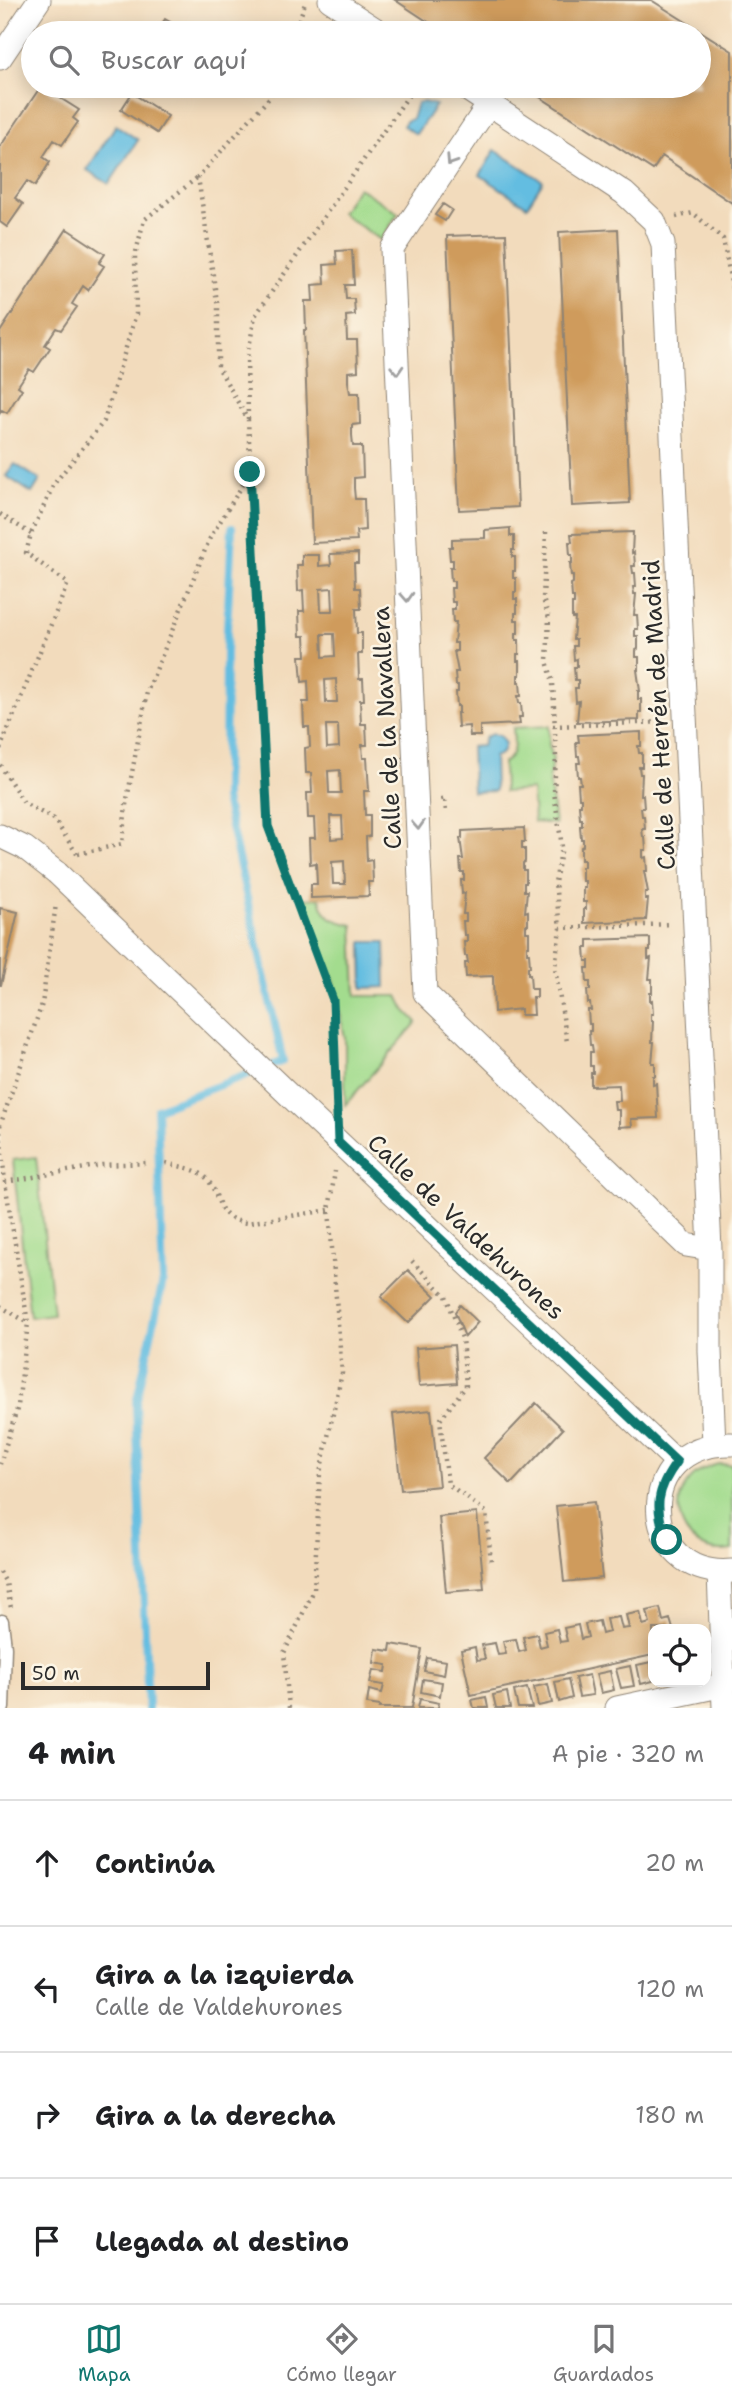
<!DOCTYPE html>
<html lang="es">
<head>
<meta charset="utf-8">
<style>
	body { margin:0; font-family:"Shantell Sans",sans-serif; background:#f2f2f2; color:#202124 }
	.controls { position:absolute; right:21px; bottom:21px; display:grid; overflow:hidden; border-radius:14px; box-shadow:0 4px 18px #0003 }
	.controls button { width:63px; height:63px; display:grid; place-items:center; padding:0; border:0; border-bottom:2px solid #e0e0e0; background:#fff; color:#202124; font:35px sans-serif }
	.scale { position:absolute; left:21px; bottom:18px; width:189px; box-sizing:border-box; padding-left:7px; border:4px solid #2b2b2b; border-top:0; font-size:19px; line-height:24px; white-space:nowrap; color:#2b2b2b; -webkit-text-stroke:5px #fcf5e5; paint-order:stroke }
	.stop { position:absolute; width:21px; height:21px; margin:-16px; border:5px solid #0f766e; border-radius:50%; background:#fff }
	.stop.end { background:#0f766e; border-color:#fff; box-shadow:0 2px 7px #0008 }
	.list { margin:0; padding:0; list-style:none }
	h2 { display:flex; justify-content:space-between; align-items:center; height:91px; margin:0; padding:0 28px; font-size:30px }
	h2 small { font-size:23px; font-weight:400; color:#757577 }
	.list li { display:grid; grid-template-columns:46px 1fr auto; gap:21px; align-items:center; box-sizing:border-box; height:126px; padding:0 28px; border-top:2px solid #e0e0e0 }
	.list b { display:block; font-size:26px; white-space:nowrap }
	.list p { margin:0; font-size:23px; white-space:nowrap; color:#757577 }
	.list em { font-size:23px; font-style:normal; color:#757577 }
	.icon { flex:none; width:38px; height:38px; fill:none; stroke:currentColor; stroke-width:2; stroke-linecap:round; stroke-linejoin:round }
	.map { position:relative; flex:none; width:732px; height:1708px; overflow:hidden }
	.search { position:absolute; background:#fff; box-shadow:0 4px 18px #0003; left:21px; right:21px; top:21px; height:77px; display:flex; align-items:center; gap:18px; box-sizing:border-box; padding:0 24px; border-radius:38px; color:#757577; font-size:26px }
	.sheet { height:595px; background:#fff }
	nav { display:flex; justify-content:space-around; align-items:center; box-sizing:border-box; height:98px; border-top:2px solid #e0e0e0; background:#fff; font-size:19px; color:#757577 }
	nav a { display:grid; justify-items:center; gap:4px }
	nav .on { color:#0f766e }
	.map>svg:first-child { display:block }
</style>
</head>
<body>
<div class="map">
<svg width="732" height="1708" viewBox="0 0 732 1708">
	<rect width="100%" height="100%" fill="#fcf5e5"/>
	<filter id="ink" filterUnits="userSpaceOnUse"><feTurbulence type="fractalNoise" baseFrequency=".0143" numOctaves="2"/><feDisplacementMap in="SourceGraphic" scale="14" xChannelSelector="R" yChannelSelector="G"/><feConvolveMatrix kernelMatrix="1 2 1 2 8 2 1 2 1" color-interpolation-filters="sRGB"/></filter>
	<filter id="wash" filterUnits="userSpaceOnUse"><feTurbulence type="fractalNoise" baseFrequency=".00686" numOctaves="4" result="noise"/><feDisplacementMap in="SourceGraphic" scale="28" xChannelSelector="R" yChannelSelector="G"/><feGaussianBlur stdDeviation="1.57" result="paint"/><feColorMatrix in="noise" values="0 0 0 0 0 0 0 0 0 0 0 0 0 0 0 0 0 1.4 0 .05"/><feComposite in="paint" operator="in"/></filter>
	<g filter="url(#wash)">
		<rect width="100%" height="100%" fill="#f2dbbc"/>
		<path fill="#a3dc8e" stroke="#67845c" stroke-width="2" d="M358,187L398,213L381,240L341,213Z
			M549,726V745L553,758L549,777L555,824L534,822L532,790L504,792L503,763C517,755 514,742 513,728Z
			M320,898C324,918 334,921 353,925L356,996H398L405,1010L417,1022L345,1105V1038L335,984L303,899Z
			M36,1157L53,1314L30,1317L13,1160Z
			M719,1464L732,1465V1550C676,1561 654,1479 719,1464Z"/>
		<path fill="#64bde1" stroke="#487486" stroke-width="2" d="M424,102L436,105L416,134L403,126L406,121L412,119L417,103Z
			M116,125L138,140L109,184L87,170Z
			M495,150L543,181L527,206L480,175Z
			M15,464L40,480L32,493L6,476Z
			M492,734L500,736L505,744L502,753L494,757L495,791L473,792L471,747L482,746L485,737Z
			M362,942H385L386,987L363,988Z"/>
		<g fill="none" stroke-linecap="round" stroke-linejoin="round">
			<path stroke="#64bde1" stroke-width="8" d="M148,1708L136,1404L163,1281L157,1109L283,1061L225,799L226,652L232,528"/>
		</g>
		<g id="blocks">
			<path fill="#cf9b5b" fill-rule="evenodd" d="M395,0H651L732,51V203L662,156L653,170L523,86H699V33H445Z
				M165,19L177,26L179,23L186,28L185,31L187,33H156Z
				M41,86L79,110L73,118L78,122L62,145L54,140L43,157L50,162L35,186L27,181L15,198L23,204L7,227L0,222V147Z
				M132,93L168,116L157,133L121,110Z
				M443,204L452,210L445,221L435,215Z
				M67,229L105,254L99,263L104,266L88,290L83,286L72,304L77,307L61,330L56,328L45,345L50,348L34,372L29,369L18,386L22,389L7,413L2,410L0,413V332Z
				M618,229L630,503L572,506L559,232Z
				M506,234L518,507L459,510L447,236Z
				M352,250L354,285H345L346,299H354L355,315L346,316L347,340H357L358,371L348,372V382L350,393H359L360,424L352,425V435L353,446H362L363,477L354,478V488L355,499H364L365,530L356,531L357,541L312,543L304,330H306L305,301H313L312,285L325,284L324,265L337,264L336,251Z
				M510,528V536H514V550H512V557H515V571H513V578H516V592H514V599H517V613H515V620H518V633H516V640H519V654H517V661H520V675H518V682H520L521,696H518L519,703H521L522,717H519L520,724L480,726V736H470L469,726L458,727L457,713H459V706H457L456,692H458V685H456L455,672H458L454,651H457V643H454L456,622H453L452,609H455V602H452L451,588H454V581H451L450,567H453V560H450L449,547H452V539L485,538V530Z
				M633,532L632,553L634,552L635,566H632L633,573H635L636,587H633L634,594H636L634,615H637L638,629H635V636H638V649L636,650V657H639V670H637L640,691H638V699H641V712H639V720L577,722L579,701L576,702L575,688H578V680H575L574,667H577V659L574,660L573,646H576V639H573L575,618H572V604H574V597H572L571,584L573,583V576H571L570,563H572V555H570L569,542H572L571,534Z
				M358,553V563H354L355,588H360L361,609H356L357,633H362V654H358L359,679H363L364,700H360L361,724H366L367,745H362L363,758H367L369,791H364L365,815H370V836L366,837L367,861L372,860L373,882H368L369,896L311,898V884H317L316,863L310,864L309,838H315L314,818H308L307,793H312L311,773H306L305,748L310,747L309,727H304L303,702H309L308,681L302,682L300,656H306L305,636H300L299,611H304L303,590L298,591L297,565H302V555H319V566L331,565L330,554ZM332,588L333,611H321L320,589ZM322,634H334L335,656L323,657ZM336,679L337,702H326L325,680ZM326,725H338L339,747L327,748ZM340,770L341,793H329L328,771ZM330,816H342L343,838L331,839ZM344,861L345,884H333L332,862Z
				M641,732V746H638L639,753H642V767H639L640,774H642L641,795H643L644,808H641L642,816H644L645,829H642L643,837H645L646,850H643V858L646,857L647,871H644L648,892H645V899H648L646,920L584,923V909H586V902H583V888H585V881H582V867H584V860H581V847L583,846V839H581L580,826H582V819H580L579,805H581V798H579L578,784H581L580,777H578L577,763H580L579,756H577L576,742H579L578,735Z
				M524,828L525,842H522V849H525V862L523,863V870H526V883H524V891H527L525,912L528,911V925H526V932H529V946H527V953H529L530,967H528V974H530L531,989H537V997H533L534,1015H521V1009L494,1012L493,976L466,977L465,963H468L467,956H465L464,942H467V935H464L463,921H466V914H463L465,893L462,894L461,880H464V872H461L460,859H463L460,838H462V831Z
				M0,908L18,912L1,985H0Z
				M650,938V951H648V959L651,958L649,979H652V993H650V1001L652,1000L653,1014H651V1021H653L652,1042H654L652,1063H655V1076H653V1084L656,1083L658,1118L631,1119L632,1126L619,1127V1110H615L614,1101H620L619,1085L591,1086V1073H593V1066H590V1052H593L592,1045H590L589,1031H591V1024H589L588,1010H591L590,1003H588L587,990H590V982H587L586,968H589V961H586L585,948H588V940Z
				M408,1270L435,1296L408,1323L381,1297Z
				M460,1305L478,1322L465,1337L455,1312Z
				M454,1345L457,1383L419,1386L416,1348Z
				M536,1403L563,1429L511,1484L484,1458Z
				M431,1410L439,1486L401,1490L393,1414Z
				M594,1502L602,1578L564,1582L556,1506Z
				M477,1513L484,1589L446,1592L439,1517Z
				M660,1608L663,1621L670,1619L673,1629H653V1655L471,1695L461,1650L475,1647L477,1660L485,1659L482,1645L495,1643L498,1655L506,1654L503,1641L516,1639L519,1652L526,1650L523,1637L537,1634L540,1647L547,1645L544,1632L557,1629L560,1642L567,1641L564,1628L578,1625L581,1639L588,1637L585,1624L599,1621L602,1634L609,1632L606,1619L619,1617L622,1629L629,1628L626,1615L640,1612L643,1625L650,1623L647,1611Z
				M391,1644L422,1649L412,1708H379L380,1706L367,1704L369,1690L382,1693L384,1685L370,1683L373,1670L386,1672L387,1665L374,1663L376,1649L390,1651Z
				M427,1658L446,1661L444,1675L424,1671Z
				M651,1662L653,1681L641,1684L637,1665Z
				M630,1666L634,1686L621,1688L616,1669Z
				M610,1671L614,1690L601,1693L596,1674Z
				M589,1675L593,1695L579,1697L575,1678Z
				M423,1679L442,1682L440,1696L421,1692Z
				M568,1679L572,1698L559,1702L555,1682Z
				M548,1684L552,1703L538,1706L534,1687Z
				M527,1688L532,1708H518L514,1691Z
				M507,1692L510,1708H496L493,1695Z
				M486,1697L488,1708H474L472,1700Z
				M420,1699L439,1703L438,1708H418Z"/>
		</g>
	</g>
	<g filter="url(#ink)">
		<use href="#blocks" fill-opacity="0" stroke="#8e8374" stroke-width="2"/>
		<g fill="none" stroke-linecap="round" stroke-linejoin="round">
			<g stroke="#8e8374" stroke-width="15">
				<path id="lane" d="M2,1621L5,1647L3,1708"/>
			</g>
			<g stroke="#8e8374" stroke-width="25">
				<path id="street" d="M330,0L381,33
					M0,58L39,0
					M462,86L624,193L654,221L663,244L710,1249V1351L714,1444
					M489,104L392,249L425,993L686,1245L710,1249
					M0,836L25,848L57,873
					M291,1097L677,1462
					M732,1444C629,1442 639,1580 732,1571
					M719,1572L724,1708
					M617,1708L724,1685"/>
			</g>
			<path stroke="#8e8374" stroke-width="4.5" stroke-dasharray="2 5" stroke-linecap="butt" d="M294,33L306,1
				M274,86L270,97L198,177L218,308V367L248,420L268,826L333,1000L337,1110
				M676,217L693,213L723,239L732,288
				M248,419L247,358L255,316L415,86
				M0,514L31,534
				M546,532L543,599L549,618L547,661L553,682L556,758L554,792L562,847L555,882L560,928L555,968L567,1042
				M553,726L664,722
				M0,749L68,583L26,553L31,534L54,484L104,421L136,314L135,256L144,220L198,177
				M0,765L24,803L54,819L77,854
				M441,799L445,798L446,813
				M78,854L122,844L126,805L147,692L210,538L250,473
				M560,928L671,924
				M0,1126L42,1004L56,904
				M0,1132L5,1182L28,1323L18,1406L0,1464
				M166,1163C179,1167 199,1168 208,1180C223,1201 215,1218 247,1223L329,1210
				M5,1182L102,1165L147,1163
				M412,1261L446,1296L462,1338L466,1386L440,1420L448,1484L486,1512L491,1561
				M0,1306L27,1322
				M0,1572L6,1583L11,1608
				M289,1708L284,1653L314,1590L320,1473L342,1373L329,1210L335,1171"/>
			<use href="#lane" stroke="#fff" stroke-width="12"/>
			<use href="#street" stroke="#fff" stroke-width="23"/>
			<g stroke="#8e8374" stroke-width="25" stroke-linecap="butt">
				<path id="street-bridge" d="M57,873L291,1097"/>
			</g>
			<use href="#street-bridge" stroke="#fff" stroke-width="23"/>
		</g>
		<defs><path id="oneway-chevron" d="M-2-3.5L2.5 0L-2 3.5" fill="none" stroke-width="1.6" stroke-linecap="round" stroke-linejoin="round" transform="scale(1.75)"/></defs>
		<g stroke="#a0a0a0">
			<use href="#oneway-chevron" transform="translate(451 161) rotate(123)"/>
			<use href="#oneway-chevron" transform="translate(397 370) rotate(87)"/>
			<use href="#oneway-chevron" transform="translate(407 597) rotate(87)"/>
			<use href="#oneway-chevron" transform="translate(418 825) rotate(87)"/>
		</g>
	</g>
	<g fill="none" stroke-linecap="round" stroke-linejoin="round" filter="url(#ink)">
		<path stroke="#0f766e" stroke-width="9" d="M250,472L268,826L333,1000L338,1142L677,1462C656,1490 654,1508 667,1540"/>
	</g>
	<g text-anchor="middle" stroke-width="5" stroke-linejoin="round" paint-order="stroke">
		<g font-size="24" fill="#2b2b2b" stroke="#fcf5e5">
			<text transform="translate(659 715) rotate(-93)" y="8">Calle de Herrén de Madrid</text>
			<text transform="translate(387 728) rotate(-93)" y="8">Calle de la Navallera</text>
			<text transform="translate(466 1227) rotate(43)" y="8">Calle de Valdehurones</text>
		</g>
	</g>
</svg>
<div class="controls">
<button><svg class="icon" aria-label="locate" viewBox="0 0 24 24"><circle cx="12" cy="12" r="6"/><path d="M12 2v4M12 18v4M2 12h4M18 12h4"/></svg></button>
</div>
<div class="scale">50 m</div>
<div class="stop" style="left:667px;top:1540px"></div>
<div class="stop end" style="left:250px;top:472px"></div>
<div class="search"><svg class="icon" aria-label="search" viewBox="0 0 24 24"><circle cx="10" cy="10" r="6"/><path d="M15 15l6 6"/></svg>Buscar aquí</div>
</div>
<section class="sheet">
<h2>4 min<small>A pie · 320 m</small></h2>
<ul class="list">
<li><svg class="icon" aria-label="ahead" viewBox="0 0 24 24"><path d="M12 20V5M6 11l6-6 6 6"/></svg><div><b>Continúa</b></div><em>20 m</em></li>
<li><svg class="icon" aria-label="left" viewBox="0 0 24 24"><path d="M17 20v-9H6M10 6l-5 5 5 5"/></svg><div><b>Gira a la izquierda</b><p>Calle de Valdehurones</p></div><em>120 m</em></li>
<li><svg class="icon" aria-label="right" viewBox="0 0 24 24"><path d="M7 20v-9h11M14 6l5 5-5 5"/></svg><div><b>Gira a la derecha</b></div><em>180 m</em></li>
<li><svg class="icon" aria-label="arrive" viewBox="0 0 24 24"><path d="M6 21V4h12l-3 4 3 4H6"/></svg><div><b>Llegada al destino</b></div></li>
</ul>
</section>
<nav>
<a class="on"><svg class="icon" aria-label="map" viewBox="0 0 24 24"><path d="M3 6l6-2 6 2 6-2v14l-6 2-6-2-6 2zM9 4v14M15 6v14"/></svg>Mapa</a>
<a><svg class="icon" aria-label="directions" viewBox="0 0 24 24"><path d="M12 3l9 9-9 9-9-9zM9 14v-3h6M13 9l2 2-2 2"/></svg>Cómo llegar</a>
<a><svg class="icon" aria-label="saved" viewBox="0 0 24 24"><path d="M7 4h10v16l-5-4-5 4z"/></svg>Guardados</a>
</nav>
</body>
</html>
